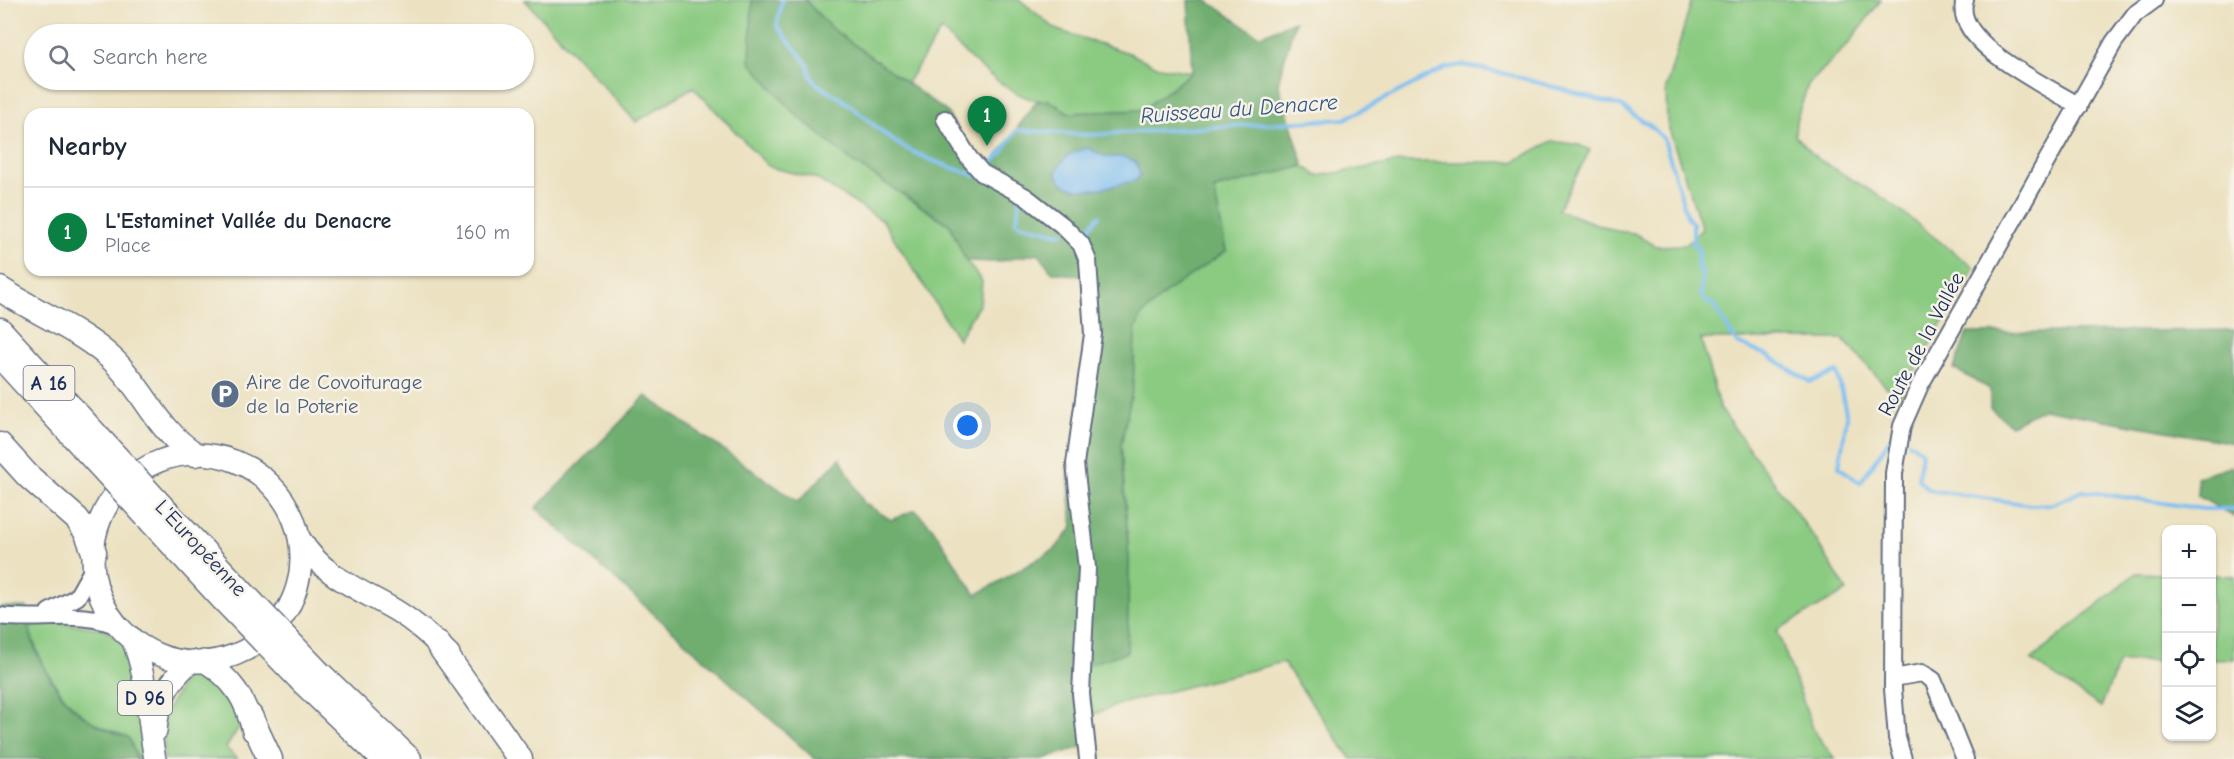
<!DOCTYPE html>
<html lang="en">
<head>
<meta charset="utf-8">
<style>
	body { margin:0; font-family:"Comic Neue",sans-serif; background:#f6f6f7; color:#1f2937 }
	.controls { position:absolute; right:18px; bottom:18px; display:grid; overflow:hidden; border-radius:12px; box-shadow:0 2px 4px #0004 }
	.controls button { width:54px; height:54px; display:grid; place-items:center; padding:0; border:0; border-bottom:2px solid #e0e1e3; background:#fff; color:#1f2937; font:30px sans-serif }
	.you { position:absolute; left:968px; top:426px; width:21px; height:21px; margin:-15px; border:4px solid #fff; border-radius:50%; background:#1a73e8; box-shadow:0 0 0 9px #1a73e833 }
	.badge { display:grid; place-items:center; width:39px; height:39px; border-radius:50%; background:#0b8043; color:#fff; font-size:20px; font-weight:700 }
	.pin { position:absolute; translate:-50% -50px; filter:drop-shadow(0 2px 3px #0008) }
	.pin::after { content:''; position:absolute; top:32px; width:21px; height:18px; background:inherit; clip-path:polygon(0 0,100% 0,50% 100%) }
	.list { margin:0; padding:0; list-style:none }
	h2 { display:flex; justify-content:space-between; align-items:center; height:78px; margin:0; padding:0 24px; font-size:26px }
	h2 small { font-size:20px; font-weight:400; color:#747a83 }
	.list li { display:grid; grid-template-columns:39px 1fr auto; gap:18px; align-items:center; box-sizing:border-box; height:90px; padding:0 24px; border-top:2px solid #e0e1e3 }
	.list b { display:block; font-size:22px; white-space:nowrap }
	.list p { margin:0; font-size:20px; white-space:nowrap; color:#747a83 }
	.list em { font-size:20px; font-style:normal; color:#747a83 }
	.icon { flex:none; width:33px; height:33px; fill:none; stroke:currentColor; stroke-width:2; stroke-linecap:round; stroke-linejoin:round }
	.map { position:relative; flex:none; width:2234px; height:759px; overflow:hidden }
	.search { position:absolute; background:#fff; box-shadow:0 2px 4px #0004; left:24px; top:24px; width:510px; height:66px; display:flex; align-items:center; gap:15px; box-sizing:border-box; padding:0 21px; border-radius:33px; color:#747a83; font-size:22px }
	.panel { position:absolute; background:#fff; box-shadow:0 2px 4px #0004; left:24px; top:108px; width:510px; height:168px; border-radius:18px }
	.map>svg:first-child { display:block }
</style>
</head>
<body>
<div class="map">
<svg width="2234" height="759" viewBox="0 0 2234 759">
	<rect width="100%" height="100%" fill="#f7f3e8"/>
	<filter id="ink" filterUnits="userSpaceOnUse"><feTurbulence type="fractalNoise" baseFrequency=".0167" numOctaves="2"/><feDisplacementMap in="SourceGraphic" scale="12" xChannelSelector="R" yChannelSelector="G"/><feConvolveMatrix kernelMatrix="1 2 1 2 8 2 1 2 1" color-interpolation-filters="sRGB"/></filter>
	<filter id="wash" filterUnits="userSpaceOnUse"><feTurbulence type="fractalNoise" baseFrequency=".008" numOctaves="4" result="noise"/><feDisplacementMap in="SourceGraphic" scale="24" xChannelSelector="R" yChannelSelector="G"/><feGaussianBlur stdDeviation="1.35" result="paint"/><feColorMatrix in="noise" values="0 0 0 0 0 0 0 0 0 0 0 0 0 0 0 0 0 1.4 0 .05"/><feComposite in="paint" operator="in"/></filter>
	<g filter="url(#wash)">
		<rect width="100%" height="100%" fill="#ece2c2"/>
		<path fill="#8aca81" stroke="#527c70" stroke-width="1.5" d="M525,0H752L753,10L793,112L854,163L950,225L966,261L982,281L980,303L958,339L883,221L817,179L769,167L693,87L636,122Z
			M805,0H1020L1057,30L1129,53L1159,67L1192,72L1142,110L1069,113L1048,100C1014,106 965,53 941,30L907,83L830,27Z
			M1692,0H1881L1849,43L1808,85L1796,121L1795,136L1818,159L1885,199L1974,268L1898,400L1843,339H1701L1719,407L1816,540L1847,591L1777,630L1814,731L1835,759H1351L1283,662L1120,704L1082,719L1079,667L1127,652L1129,559L1121,444L1133,387L1135,332L1140,317L1169,290L1226,251L1214,189L1304,166L1317,176L1400,162H1513L1552,141L1579,145L1590,150L1558,210L1616,231L1634,233L1655,246L1684,245L1702,229L1667,123L1666,88Z
			M2136,573L2166,574V661L2119,662L2101,707L2031,660Z
			M2212,575L2234,576V659L2212,660Z
			M55,622L104,629L123,643L132,660L147,759H137L129,738C116,732 102,728 91,721C59,701 39,660 28,626Z
			M189,671C224,675 229,695 241,724L226,748L237,759H164V715Z"/>
		<path fill="#6fae6f" stroke="#456e66" stroke-width="1.5" d="M752,0H805L830,27L947,112L970,155L995,174L992,164L1036,102L1048,100L1069,113L1142,110L1192,72L1188,0H1206L1259,36L1295,21L1278,83L1304,166L1214,189L1226,251L1169,290L1140,317L1135,332L1133,387L1121,444L1129,559L1127,652L1079,667L1085,746L1043,759H815L536,508L646,396L798,502L840,458L864,503L891,520L915,510L932,527L976,595L1055,549L1073,527L1067,468L1084,414L1088,277L1052,272L1038,253L997,262L966,261L950,225L854,163L793,112L750,62Z
			M2234,330V443L2043,409L2011,425L1990,408V389L1954,369L1967,333Z
			M2230,467L2234,468V517L2198,496L2197,477Z
			M0,607H27C28,648 55,699 91,721C102,728 116,733 129,738L137,759H0Z"/>
		<path fill="#7cbef2" stroke="#4c76a8" stroke-width="1.5" d="M1088,148L1106,157H1124L1136,162L1140,175L1135,181C1112,185 1068,202 1056,173C1063,156 1071,152 1088,148Z"/>
		<g fill="none" stroke-linecap="round" stroke-linejoin="round">
			<path stroke="#7cbef2" stroke-width="4" d="M782,0L777,26L808,65C809,86 828,89 843,100C860,112 876,128 894,141C918,157 948,167 975,175
				M985,170L1001,154L1017,130L1089,135L1345,119L1445,68L1463,65L1511,75L1621,106L1653,128L1664,139L1688,219L1693,223V244L1698,248V268L1702,272L1701,295L1705,301L1713,304L1737,343L1769,356L1810,382L1837,372L1847,417L1839,467L1860,483L1890,439
				M1019,200V211L1015,221L1019,224L1060,234L1063,232
				M1073,228H1089L1099,216
				M1909,442L1922,452L1918,479L1929,490L2031,505L2053,504L2082,491L2203,509H2234"/>
		</g>
	</g>
	<g filter="url(#ink)">
		<g fill="none" stroke-linecap="round" stroke-linejoin="round">
			<g stroke="#646e81" stroke-width="20">
				<path id="minor" d="M1965,0C1950,42 2049,87 2079,106
					M945,119L969,158L982,173L1026,197L1062,225L1081,244L1088,261L1093,334L1075,464L1087,568L1081,694L1088,759
					M49,612L77,597L94,567
					M0,616C42,622 82,608 122,628
					M1893,678L1922,673L1933,680L1965,759
					M1903,759L1897,738L1893,689L1894,473L1902,426L1920,385L2114,42L2135,14L2154,0"/>
			</g>
			<g stroke="#646e81" stroke-width="24">
				<path id="major" d="M93 558a104 104 0 1 1 208 0a104 104 0 1 1-208 0Z
					M300,539C322,576 359,589 395,610C415,622 432,638 449,654
					M131,637C148,674 147,719 155,759
					M204,661C232,678 246,699 253,731
					M156,731C158,700 168,681 192,661"/>
			</g>
			<g stroke="#646e81" stroke-width="27">
				<path id="highway" d="M0,289C37,313 81,330 113,360C144,389 158,432 195,454
					M0,330L98,437
					M0,356L82,446
					M0,445L28,476L77,519L87,533L94,552
					M164,509L239,589
					M152,522L224,600
					M438,644L520,759
					M319,673L409,759
					M301,680L383,759
					M250,716L270,759"/>
			</g>
			<use href="#minor" stroke="#fff" stroke-width="16"/>
			<use href="#major" stroke="#fff" stroke-width="21"/>
			<use href="#highway" stroke="#fff" stroke-width="24"/>
			<g stroke="#646e81" stroke-width="27" stroke-linecap="butt">
				<path id="highway-bridge" d="M98,437L164,509
					M82,446L152,522
					M239,589L319,673
					M224,600L301,680"/>
			</g>
			<use href="#highway-bridge" stroke="#fff" stroke-width="24"/>
		</g>
	</g>
	<defs>
		<g id="parking-disc" transform="scale(1.5)"><circle r="9.5" fill="#5c6f8a" stroke="#f7f3e8"/><path d="M-3.5-5.5H1a3.5 3.5 0 0 1 0 7H-1V5.5H-3.5ZM-1-3.4V-.6H.8a1.4 1.4 0 0 0 0-2.8Z" fill="#fff"/></g>
	</defs>
	<g fill-rule="evenodd">
		<use href="#parking-disc" x="225" y="394"/>
	</g>
	<g text-anchor="middle" stroke-width="5" stroke-linejoin="round" paint-order="stroke">
		<g fill="#f7f3e8" stroke="#5d6a87" stroke-width="1.5">
			<rect x="23.5" y="366" width="51" height="34" rx="4.5"/>
			<rect x="118" y="681" width="54" height="34" rx="4.5"/>
		</g>
		<g font-size="20" font-weight="bold" fill="#1b2f5e">
			<text x="49" y="390">A 16</text>
			<text x="145" y="705">D 96</text>
		</g>
		<g font-size="21" fill="#1b2f5e" stroke="#f7f3e8">
			<text transform="translate(1921 344) rotate(-62)" y="7">Route de la Vallée</text>
			<text transform="translate(201 548) rotate(47)" y="7">L'Européenne</text>
		</g>
		<g font-size="21" fill="#4e5e75" stroke="#f7f3e8" text-anchor="start">
			<text x="246" y="389">Aire de Covoiturage<tspan x="246" dy="24">de la Poterie</tspan></text>
		</g>
		<g font-size="22" font-style="italic" fill="#335383" stroke="#f7f3e8">
			<text transform="translate(1239 108) rotate(-4)" y="8">Ruisseau du Denacre</text>
		</g>
	</g>
</svg>
<div class="controls">
<button>+</button>
<button>−</button>
<button><svg class="icon" aria-label="locate" viewBox="0 0 24 24"><circle cx="12" cy="12" r="6"/><path d="M12 2v4M12 18v4M2 12h4M18 12h4"/></svg></button>
<button><svg class="icon" aria-label="layers" viewBox="0 0 24 24"><path d="M12 4l9 5-9 5-9-5zM3 14l9 5 9-5"/></svg></button>
</div>
<div class="you"></div>
<div class="pin badge" style="left:987px;top:146px">1</div>
<div class="search"><svg class="icon" aria-label="search" viewBox="0 0 24 24"><circle cx="10" cy="10" r="6"/><path d="M15 15l6 6"/></svg>Search here</div>
<section class="panel">
<h2>Nearby<small></small></h2>
<ul class="list">
<li><span class="badge">1</span><div><b>L'Estaminet Vallée du Denacre</b><p>Place</p></div><em>160 m</em></li>
</ul>
</section>
</div>
</body>
</html>
